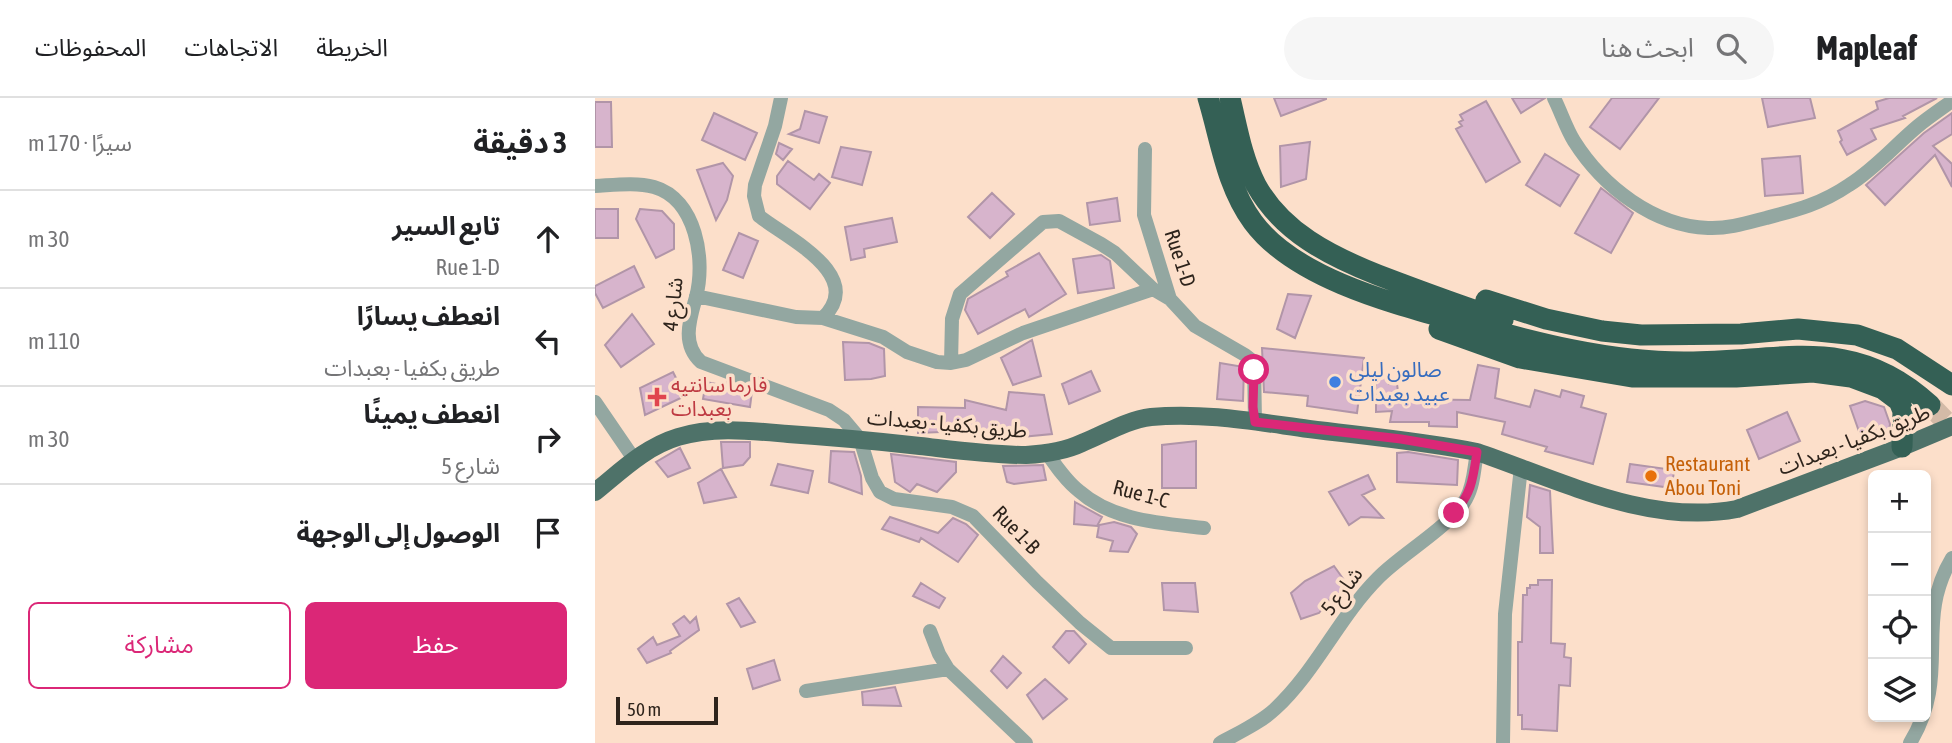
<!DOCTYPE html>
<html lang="ar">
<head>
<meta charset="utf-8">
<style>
	body { margin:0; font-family:"Asap Condensed","Noto Sans Arabic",sans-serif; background:#f6f6f6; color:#202124; direction:rtl }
	.controls { position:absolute; right:21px; bottom:21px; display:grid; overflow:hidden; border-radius:10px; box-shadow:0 4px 10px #0003 }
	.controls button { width:63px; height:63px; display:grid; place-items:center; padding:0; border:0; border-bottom:2px solid #e0e0e0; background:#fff; color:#202124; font:35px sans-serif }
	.scale { position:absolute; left:21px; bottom:18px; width:102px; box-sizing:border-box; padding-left:7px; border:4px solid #2e241c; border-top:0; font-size:19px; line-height:24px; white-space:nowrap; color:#2e241c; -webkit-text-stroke:5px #fcdfca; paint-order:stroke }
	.stop { position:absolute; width:21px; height:21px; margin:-16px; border:5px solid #db2777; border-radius:50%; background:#fff }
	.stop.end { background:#db2777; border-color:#fff; box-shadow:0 2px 7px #0008 }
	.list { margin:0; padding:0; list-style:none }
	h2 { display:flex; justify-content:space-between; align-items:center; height:91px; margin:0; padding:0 28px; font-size:30px }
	h2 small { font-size:23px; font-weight:400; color:#757577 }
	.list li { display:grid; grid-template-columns:46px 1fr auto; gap:21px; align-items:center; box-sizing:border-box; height:98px; padding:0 28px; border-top:2px solid #e0e0e0 }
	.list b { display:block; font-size:26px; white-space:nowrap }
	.list p { margin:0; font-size:23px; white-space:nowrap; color:#757577 }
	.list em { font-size:23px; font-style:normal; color:#757577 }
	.actions { display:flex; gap:14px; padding:21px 28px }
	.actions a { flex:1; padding:16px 0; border:2px solid #db2777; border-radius:10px; text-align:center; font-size:24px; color:#db2777 }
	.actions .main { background:#db2777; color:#fff }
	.icon { flex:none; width:38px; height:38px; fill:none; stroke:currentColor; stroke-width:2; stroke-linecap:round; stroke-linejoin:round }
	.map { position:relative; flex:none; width:1357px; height:645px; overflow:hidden; direction:ltr }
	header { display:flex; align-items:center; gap:42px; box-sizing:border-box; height:98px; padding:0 35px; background:#fff; border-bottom:2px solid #e0e0e0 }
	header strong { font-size:33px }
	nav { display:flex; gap:38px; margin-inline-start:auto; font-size:24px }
	.search { width:490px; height:63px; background:#f6f6f6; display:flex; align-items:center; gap:18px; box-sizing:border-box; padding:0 24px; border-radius:38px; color:#757577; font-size:26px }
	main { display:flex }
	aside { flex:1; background:#fff }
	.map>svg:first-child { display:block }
</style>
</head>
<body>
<header>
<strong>Mapleaf</strong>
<div class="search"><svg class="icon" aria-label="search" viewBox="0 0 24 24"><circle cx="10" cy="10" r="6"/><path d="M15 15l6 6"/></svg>ابحث هنا</div>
<nav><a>الخريطة</a><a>الاتجاهات</a><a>المحفوظات</a></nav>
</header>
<main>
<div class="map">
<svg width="1357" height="645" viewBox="0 0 1357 645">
	<rect width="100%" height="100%" fill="#fcdfca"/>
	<path fill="#d7b4cc" stroke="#b195a8" stroke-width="2" d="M679,0H731V1L686,18Z
		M917,0H950L926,15Z
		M1017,0H1064L1025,51L995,29Z
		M1167,0H1215L1220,20L1173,29Z
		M1294,0H1342L1308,18L1310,20L1276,31L1281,41L1252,57L1245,44L1247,42L1243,33L1283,11L1281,4Z
		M891,3L925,64L891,84L861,31L867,28L864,24L868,22L865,17Z
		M0,4H16L17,49H0Z
		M210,13L232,19L224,45L194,36L205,31Z
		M119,15L162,35L150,62L107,42Z
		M1357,15V36L1338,48L1357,66V89L1340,57L1290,107L1271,87L1329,35Z
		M715,44L711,81L686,89L685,48Z
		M184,45L197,51L188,62L181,56Z
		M246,49L276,54L267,87L237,79Z
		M950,56L984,77L965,108L931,87Z
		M1205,58L1208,95L1170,98L1167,61Z
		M193,63L219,82L224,76L235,85L215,111L182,86V78Z
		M128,65L138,78L132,102L121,122L102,72Z
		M1006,90L1038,115L1016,155L980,135Z
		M397,95L419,116L395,140L373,119Z
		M522,100L525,123L495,127L492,105Z
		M0,111H23V140H0Z
		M45,111L67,113L79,126V151L61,160L41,121Z
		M297,120L302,144L269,151L270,159L256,162L250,129Z
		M144,135L163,143L148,180L128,172Z
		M444,155L471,196L434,219L430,211L383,236L370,212L373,201L413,178L411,174Z
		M506,157L515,163L519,190L483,195L478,161Z
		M39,168L49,189L8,210L0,195V188Z
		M693,196L716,198L700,240L682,231Z
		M37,216L59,246L26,269L10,247Z
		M437,242L446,278L418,287L406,260Z
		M248,244L274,245L289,251L290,278L276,281L250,282Z
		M667,250L769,260L762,315L712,308L713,298L669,294Z
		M625,265L649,269L648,303L622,301Z
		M883,267L904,271L900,300L935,309L940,292L965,299L967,292L989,298L986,309L1011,316L998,366L950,353L952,349L907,336L910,324L862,314V329L834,328V324H795L797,313L781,314V278H794V286H802L804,301L875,302Z
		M496,273L505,293L474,306L467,286Z
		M78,274L90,298L50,317L45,290Z
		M111,284L131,288L132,284L157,293L155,309L108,301Z
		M414,294L449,297L457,336L407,341L408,337L370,333L323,335V309L370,310V302L411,312Z
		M1270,303L1289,309L1295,326L1294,333L1267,342L1255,308Z
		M1192,314L1205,343L1164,361L1152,332Z
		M601,343V390H567V347Z
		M126,344H155V359L148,367L128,370Z
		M85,350L95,370L73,379L61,364Z
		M236,353L259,354L266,378L267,396L234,384Z
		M813,354L863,362L862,387L802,384V355Z
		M296,356L361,364V374L342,394L322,386L315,394L300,384Z
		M183,366L218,373L213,395L176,387Z
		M1035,366L1079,372L1077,390L1032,384Z
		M448,367L451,382L419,386L412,384L408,368Z
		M126,371L141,399L109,405L103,385Z
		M773,377L780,391L767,397L788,420L766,419L754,427L734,394Z
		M935,387L955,393L958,455H945V429L932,419Z
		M480,404L507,419L502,428L479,426Z
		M295,419L343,435L358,420L371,426L383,437L363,464L326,440L324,444L287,431Z
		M519,424L536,429L542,436L533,454L515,453L518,443L502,439L504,427Z
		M739,468L749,482V490L743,500L735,501L724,515L706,521L696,495L710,483Z
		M943,482H957L956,545L970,546L969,559L976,560L975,588L964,587L962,633L927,631V617H923V544H927L928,497H932V490H935V487H943Z
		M326,485L350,500L344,510L318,498Z
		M567,485H600L603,514L569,512Z
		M144,500L160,524L146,529L132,506Z
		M89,518L95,525L101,519L104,532L75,553L76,555L52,565L43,551L58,539L62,547L85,538L78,526Z
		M471,533H479L491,546L474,565L458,549Z
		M408,558L426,575L412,590L396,573Z
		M179,562L185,582L158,591L152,571Z
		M450,581L472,601L448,621L432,597Z
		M300,589L306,608L268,607L267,594Z"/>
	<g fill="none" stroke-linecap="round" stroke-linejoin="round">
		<path stroke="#d3baa7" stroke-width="21" stroke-dasharray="21 10" stroke-linecap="butt" d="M1335,307L1357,330"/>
		<path stroke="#93a7a1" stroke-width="14" d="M959,0C966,14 971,30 979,43C1008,89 1059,128 1113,130C1133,131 1152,125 1171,120C1202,112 1226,106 1254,87C1280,71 1300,47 1323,28C1334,19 1346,11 1357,3
			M550,51L549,117L575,201L600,228L650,257L659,264L660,324
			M0,88C19,87 41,84 59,89C101,101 111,162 101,199C95,221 86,246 106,264L234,312L249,322L265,341L277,380L285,394L299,401L357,409L378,418L442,484L485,525L516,550H591
			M101,198L201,219L228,220C271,177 193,141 164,118L159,98L160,87L180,28L186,0
			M228,220L288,239L312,254L342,264L356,265L371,262L428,235L558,191
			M356,265L357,221L365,196L448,124L464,123L506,146L520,155L558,191L575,201
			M0,304L39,361
			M452,355C461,368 471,383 484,393C518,423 566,425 609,430
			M335,533L344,556L353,571L431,645
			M211,593L353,571
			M625,645C643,635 665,625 680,611C721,573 744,519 783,480C806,456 855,429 871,401C879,387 879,370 882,354
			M908,645L910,516L926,369
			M1315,645C1357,576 1318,525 1357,460"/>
		<path stroke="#4e7269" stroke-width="18" d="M0,394C26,373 50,349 83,339C118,328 158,333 193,336C238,339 281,343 325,348C360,352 395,357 431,357C449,356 470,353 487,345C510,336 531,322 556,319C609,314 662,324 714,331C770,338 826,343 882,354C964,382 1054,428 1142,411L1307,349L1357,328"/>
		<path stroke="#346055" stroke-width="21" d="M613,0C626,43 631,87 658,124C700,181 800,206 865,224C939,244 1012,264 1089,264C1185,265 1256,234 1335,307
			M635,0C642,29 647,60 661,87C687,134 735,158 783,177C825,193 866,208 908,222
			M891,202L951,221L1007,233L1046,237L1146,236L1203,231L1262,237L1302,251L1357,287
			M844,231L925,260L1037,279H1141L1218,274L1256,279L1288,291L1304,303L1308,313L1307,349"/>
	</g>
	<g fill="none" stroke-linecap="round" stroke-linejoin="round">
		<path stroke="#db2777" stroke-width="9" d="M659,272L658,309L660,324L806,341L882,354C878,380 877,395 859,415"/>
	</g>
	<circle fill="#3f7fe0" stroke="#fcdfca" stroke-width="2.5" cx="740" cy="284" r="7"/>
	<path fill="#e0444e" stroke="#fcdfca" stroke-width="2.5" d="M58.5 288.5h7v7h7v7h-7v7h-7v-7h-7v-7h7z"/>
	<circle fill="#e8710a" stroke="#fcdfca" stroke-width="2.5" cx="1056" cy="378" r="7"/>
	<g text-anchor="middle" stroke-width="7" stroke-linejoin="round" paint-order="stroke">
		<g font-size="21" fill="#2e241c" stroke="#fcdfca">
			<text transform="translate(585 160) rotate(72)" y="7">Rue 1-D</text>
			<text transform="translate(78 206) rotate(-84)" y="7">شارع 4</text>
			<text transform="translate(352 326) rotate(5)" y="7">طريق بكفيا - بعبدات</text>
			<text transform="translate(1259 342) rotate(-21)" y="7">طريق بكفيا - بعبدات</text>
			<text transform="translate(546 396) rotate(15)" y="7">Rue 1-C</text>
			<text transform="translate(421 432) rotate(46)" y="7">Rue 1-B</text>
			<text transform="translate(747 493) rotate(-53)" y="7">شارع 5</text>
		</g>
		<g font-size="21" fill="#366cbe" stroke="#fcdfca" text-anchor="start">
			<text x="754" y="279">صالون ليلى<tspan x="754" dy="24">عبيد بعبدات</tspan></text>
		</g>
		<g font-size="21" fill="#be3a42" stroke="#fcdfca" text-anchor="start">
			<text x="76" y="294">فارما سانتيه<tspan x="76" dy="24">بعبدات</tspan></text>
		</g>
		<g font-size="21" fill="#c56008" stroke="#fcdfca" text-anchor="start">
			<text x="1070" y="373">Restaurant<tspan x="1070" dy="24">Abou Toni</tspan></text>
		</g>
	</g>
</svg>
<div class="controls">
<button>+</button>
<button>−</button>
<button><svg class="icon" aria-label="locate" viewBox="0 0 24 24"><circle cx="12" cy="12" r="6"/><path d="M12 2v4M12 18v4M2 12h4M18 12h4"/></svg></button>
<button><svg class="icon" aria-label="layers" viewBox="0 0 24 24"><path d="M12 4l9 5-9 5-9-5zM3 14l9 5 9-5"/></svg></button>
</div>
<div class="scale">50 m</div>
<div class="stop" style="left:659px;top:272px"></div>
<div class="stop end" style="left:859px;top:415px"></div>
</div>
<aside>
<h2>3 دقيقة<small>سيرًا · 170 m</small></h2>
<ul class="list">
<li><svg class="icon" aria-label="ahead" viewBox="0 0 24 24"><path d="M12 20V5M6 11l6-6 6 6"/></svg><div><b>تابع السير</b><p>Rue 1-D</p></div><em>30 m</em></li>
<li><svg class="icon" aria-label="left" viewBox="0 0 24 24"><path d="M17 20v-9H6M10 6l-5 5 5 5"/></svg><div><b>انعطف يسارًا</b><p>طريق بكفيا - بعبدات</p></div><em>110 m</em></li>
<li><svg class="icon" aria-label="right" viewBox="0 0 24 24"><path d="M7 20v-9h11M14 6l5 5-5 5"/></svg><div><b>انعطف يمينًا</b><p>شارع 5</p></div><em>30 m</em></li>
<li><svg class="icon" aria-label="arrive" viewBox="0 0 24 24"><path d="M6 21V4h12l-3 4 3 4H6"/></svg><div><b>الوصول إلى الوجهة</b></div></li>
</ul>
<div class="actions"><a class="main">حفظ</a><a>مشاركة</a></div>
</aside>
</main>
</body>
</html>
